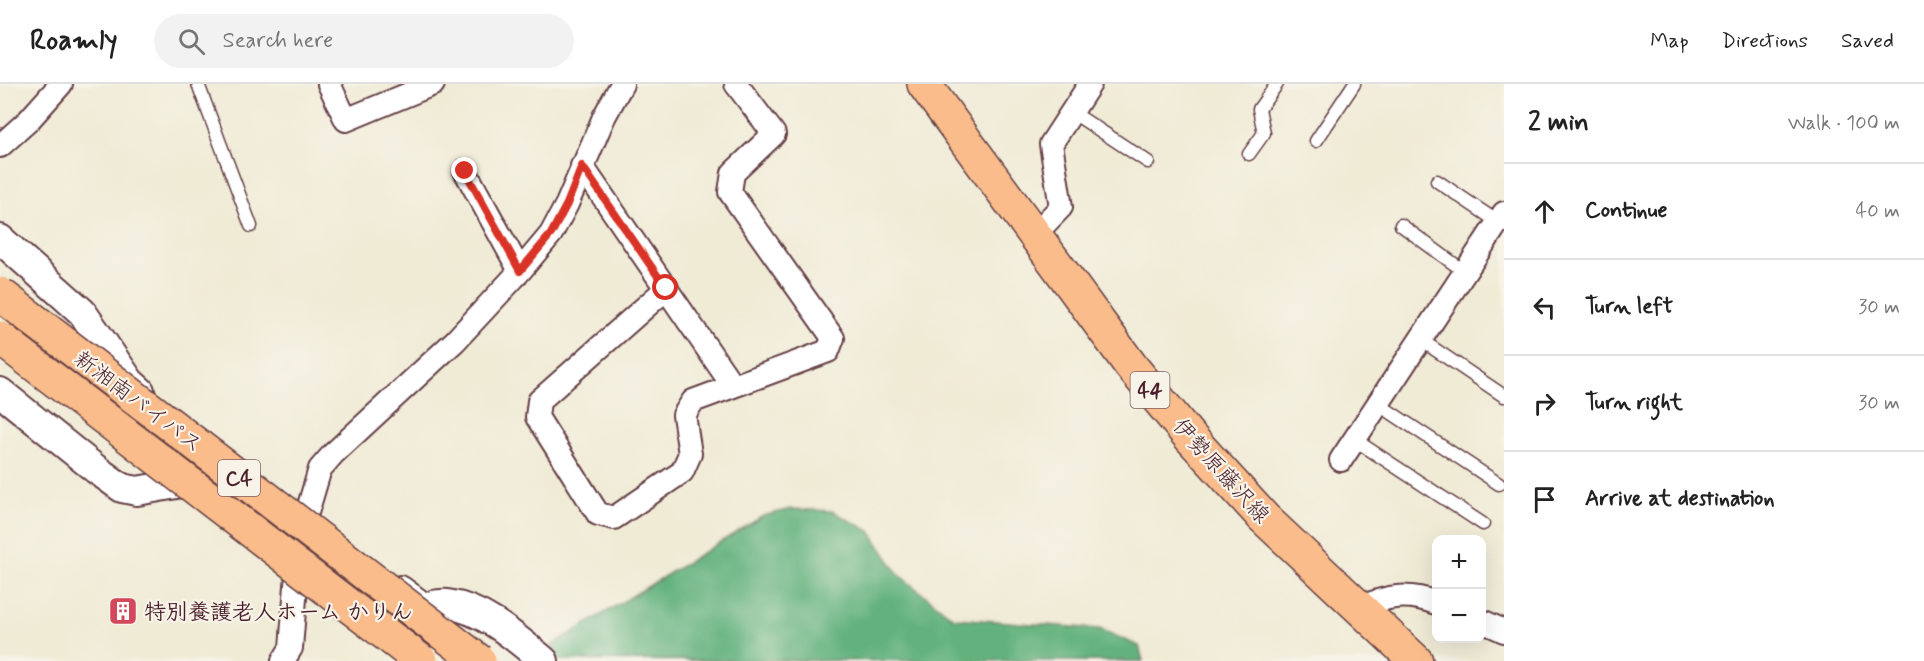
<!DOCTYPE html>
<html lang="en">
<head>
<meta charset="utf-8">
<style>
	body { margin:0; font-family:Mynerve,"Klee One",sans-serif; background:#f2f2f2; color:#222 }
	.controls { position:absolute; right:18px; bottom:18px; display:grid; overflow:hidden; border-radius:12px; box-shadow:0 6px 24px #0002 }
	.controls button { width:54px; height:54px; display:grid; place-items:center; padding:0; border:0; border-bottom:2px solid #e0e0e0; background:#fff; color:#222; font:30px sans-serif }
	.stop { position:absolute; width:18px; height:18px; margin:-14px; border:4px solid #d93025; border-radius:50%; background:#fff }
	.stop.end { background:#d93025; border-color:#fff; box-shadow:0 2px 6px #0008 }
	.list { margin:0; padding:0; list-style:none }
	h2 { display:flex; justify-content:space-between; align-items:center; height:78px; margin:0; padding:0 24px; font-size:26px }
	h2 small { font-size:20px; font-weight:400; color:#767676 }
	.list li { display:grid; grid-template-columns:39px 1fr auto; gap:18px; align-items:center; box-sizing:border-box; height:96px; padding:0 24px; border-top:2px solid #e0e0e0 }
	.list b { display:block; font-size:22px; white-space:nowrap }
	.list em { font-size:20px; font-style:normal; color:#767676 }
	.icon { flex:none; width:33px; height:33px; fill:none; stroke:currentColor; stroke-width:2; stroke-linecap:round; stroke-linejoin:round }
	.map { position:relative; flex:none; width:1504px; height:577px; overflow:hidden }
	header { display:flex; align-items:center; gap:36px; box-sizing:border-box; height:84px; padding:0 30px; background:#fff; border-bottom:2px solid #e0e0e0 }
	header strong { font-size:28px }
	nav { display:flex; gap:33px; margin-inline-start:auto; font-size:21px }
	.search { width:420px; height:54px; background:#f2f2f2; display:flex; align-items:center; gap:15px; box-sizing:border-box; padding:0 21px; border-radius:33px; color:#767676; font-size:22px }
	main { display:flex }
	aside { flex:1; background:#fff }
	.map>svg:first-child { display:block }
</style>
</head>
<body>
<header>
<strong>Roamly</strong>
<div class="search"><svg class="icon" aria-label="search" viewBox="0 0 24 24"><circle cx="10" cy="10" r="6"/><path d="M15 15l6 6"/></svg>Search here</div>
<nav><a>Map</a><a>Directions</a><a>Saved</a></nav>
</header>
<main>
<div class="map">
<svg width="1504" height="577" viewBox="0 0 1504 577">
	<rect width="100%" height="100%" fill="#f7f3e8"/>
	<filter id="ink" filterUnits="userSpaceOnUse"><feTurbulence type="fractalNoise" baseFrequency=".0167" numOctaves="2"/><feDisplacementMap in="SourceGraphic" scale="12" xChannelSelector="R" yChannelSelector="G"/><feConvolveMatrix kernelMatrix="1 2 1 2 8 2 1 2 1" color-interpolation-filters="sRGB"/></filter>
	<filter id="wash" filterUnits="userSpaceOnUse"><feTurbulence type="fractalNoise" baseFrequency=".008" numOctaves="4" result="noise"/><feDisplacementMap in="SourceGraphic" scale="24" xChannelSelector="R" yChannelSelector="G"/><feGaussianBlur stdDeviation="1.35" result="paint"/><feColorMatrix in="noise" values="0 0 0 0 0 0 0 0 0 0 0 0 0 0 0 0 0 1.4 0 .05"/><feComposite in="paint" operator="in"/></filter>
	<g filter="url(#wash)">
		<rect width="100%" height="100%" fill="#f0ebd5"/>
		<path fill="#63b27e" stroke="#566854" stroke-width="1.5" d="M791,425L832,427L870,447L899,491L954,534L1100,545L1139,562L1143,577L558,576L552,561L763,432Z"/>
	</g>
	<g filter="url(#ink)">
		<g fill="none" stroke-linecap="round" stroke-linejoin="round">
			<g stroke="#633e44" stroke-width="15">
				<path id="service" d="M198,0L251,142
					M1072,28L1148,78
					M1316,57L1354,0
					M1249,70L1264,49L1259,25L1277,0
					M1437,97L1498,138
					M1401,141L1465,188
					M1421,256L1504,312
					M1378,320L1499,400
					M1355,356L1483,440"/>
			</g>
			<g stroke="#633e44" stroke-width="26">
				<path id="minor" d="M329,0L346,36L433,0
					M0,62L28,37L61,0
					M582,82L733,302
					M465,87L520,187
					M1035,150L1061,123L1051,60L1090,0
					M667,204L539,317L537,333L598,430L614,434L682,388L690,370L684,331L693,317L828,267L833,254L730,108L733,89L774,50L736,0
					M1341,376L1504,129
					M1359,524C1387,512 1407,508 1436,519
					M1482,537L1504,547
					M283,577L291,564L300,452L320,385L333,370L455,257L520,187L551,150L567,120L604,33L622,0"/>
			</g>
			<g stroke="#633e44" stroke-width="32">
				<path id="tertiary" d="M0,155L82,228L130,298L140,307
					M0,308L97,386L122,404L137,407L221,392L244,409
					M400,506L423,523C431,522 439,519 447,520C484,525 516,554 544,577"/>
			</g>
			<g stroke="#633e44" stroke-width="36">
				<path id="primary" d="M924,0L1131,282L1189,352L1264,434L1416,577"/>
			</g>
			<use href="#service" stroke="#fff" stroke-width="12"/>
			<use href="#minor" stroke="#fff" stroke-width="22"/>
			<use href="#tertiary" stroke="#fff" stroke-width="28"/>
			<use href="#primary" stroke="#f9bc8a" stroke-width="33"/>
			<g stroke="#633e44" stroke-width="36" stroke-linecap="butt">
				<path id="motorway-bridge" d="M0,210L479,577
					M0,254L421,577"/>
			</g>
			<use href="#motorway-bridge" stroke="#f9bc8a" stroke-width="33"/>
		</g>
	</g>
	<g fill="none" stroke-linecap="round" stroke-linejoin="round" filter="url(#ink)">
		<path stroke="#d93025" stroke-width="8" d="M465,87L520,187L551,150L567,120L582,82L666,204"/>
	</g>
	<defs>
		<g id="building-square" transform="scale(1.5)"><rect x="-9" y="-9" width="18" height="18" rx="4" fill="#d1495b" stroke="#f7f3e8"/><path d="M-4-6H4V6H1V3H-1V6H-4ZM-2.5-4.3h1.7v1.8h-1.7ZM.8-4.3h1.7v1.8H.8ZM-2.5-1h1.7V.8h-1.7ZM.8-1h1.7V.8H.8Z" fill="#fff"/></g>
	</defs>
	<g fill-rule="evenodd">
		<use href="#building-square" x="123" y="527"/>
	</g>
	<g text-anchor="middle" stroke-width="4.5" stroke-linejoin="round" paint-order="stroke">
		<g fill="#f7f3e8" stroke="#7e5f64" stroke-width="1.5">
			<rect x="1130.5" y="288" width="39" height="36" rx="4.5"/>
			<rect x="218" y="376" width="42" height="36" rx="4.5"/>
		</g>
		<g font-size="21" font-weight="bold" fill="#4a1f2b">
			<text x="1150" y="313">44</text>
			<text x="239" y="401">C4</text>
		</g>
		<g font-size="22" fill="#4a1f2b" stroke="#f7f3e8">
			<text transform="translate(139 317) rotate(37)" y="8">新湘南バイパス</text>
			<text transform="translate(1222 386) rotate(48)" y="8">伊勢原藤沢線</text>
		</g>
		<g font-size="22" font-weight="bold" fill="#4a1f2b" stroke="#f7f3e8" text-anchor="start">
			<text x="144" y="535">特別養護老人ホーム かりん</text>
		</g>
	</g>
</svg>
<div class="controls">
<button>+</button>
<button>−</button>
</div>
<div class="stop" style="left:666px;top:204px"></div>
<div class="stop end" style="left:465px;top:87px"></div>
</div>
<aside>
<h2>2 min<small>Walk · 100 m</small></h2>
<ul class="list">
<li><svg class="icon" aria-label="ahead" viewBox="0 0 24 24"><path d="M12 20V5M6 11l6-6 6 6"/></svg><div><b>Continue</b></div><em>40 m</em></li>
<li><svg class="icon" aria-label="left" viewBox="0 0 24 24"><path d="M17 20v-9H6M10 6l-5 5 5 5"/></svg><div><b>Turn left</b></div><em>30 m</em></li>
<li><svg class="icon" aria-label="right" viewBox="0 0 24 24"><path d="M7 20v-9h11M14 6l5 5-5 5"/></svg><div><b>Turn right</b></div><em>30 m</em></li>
<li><svg class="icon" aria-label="arrive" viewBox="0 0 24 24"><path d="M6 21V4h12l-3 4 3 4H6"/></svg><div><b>Arrive at destination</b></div></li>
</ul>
</aside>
</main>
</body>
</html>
